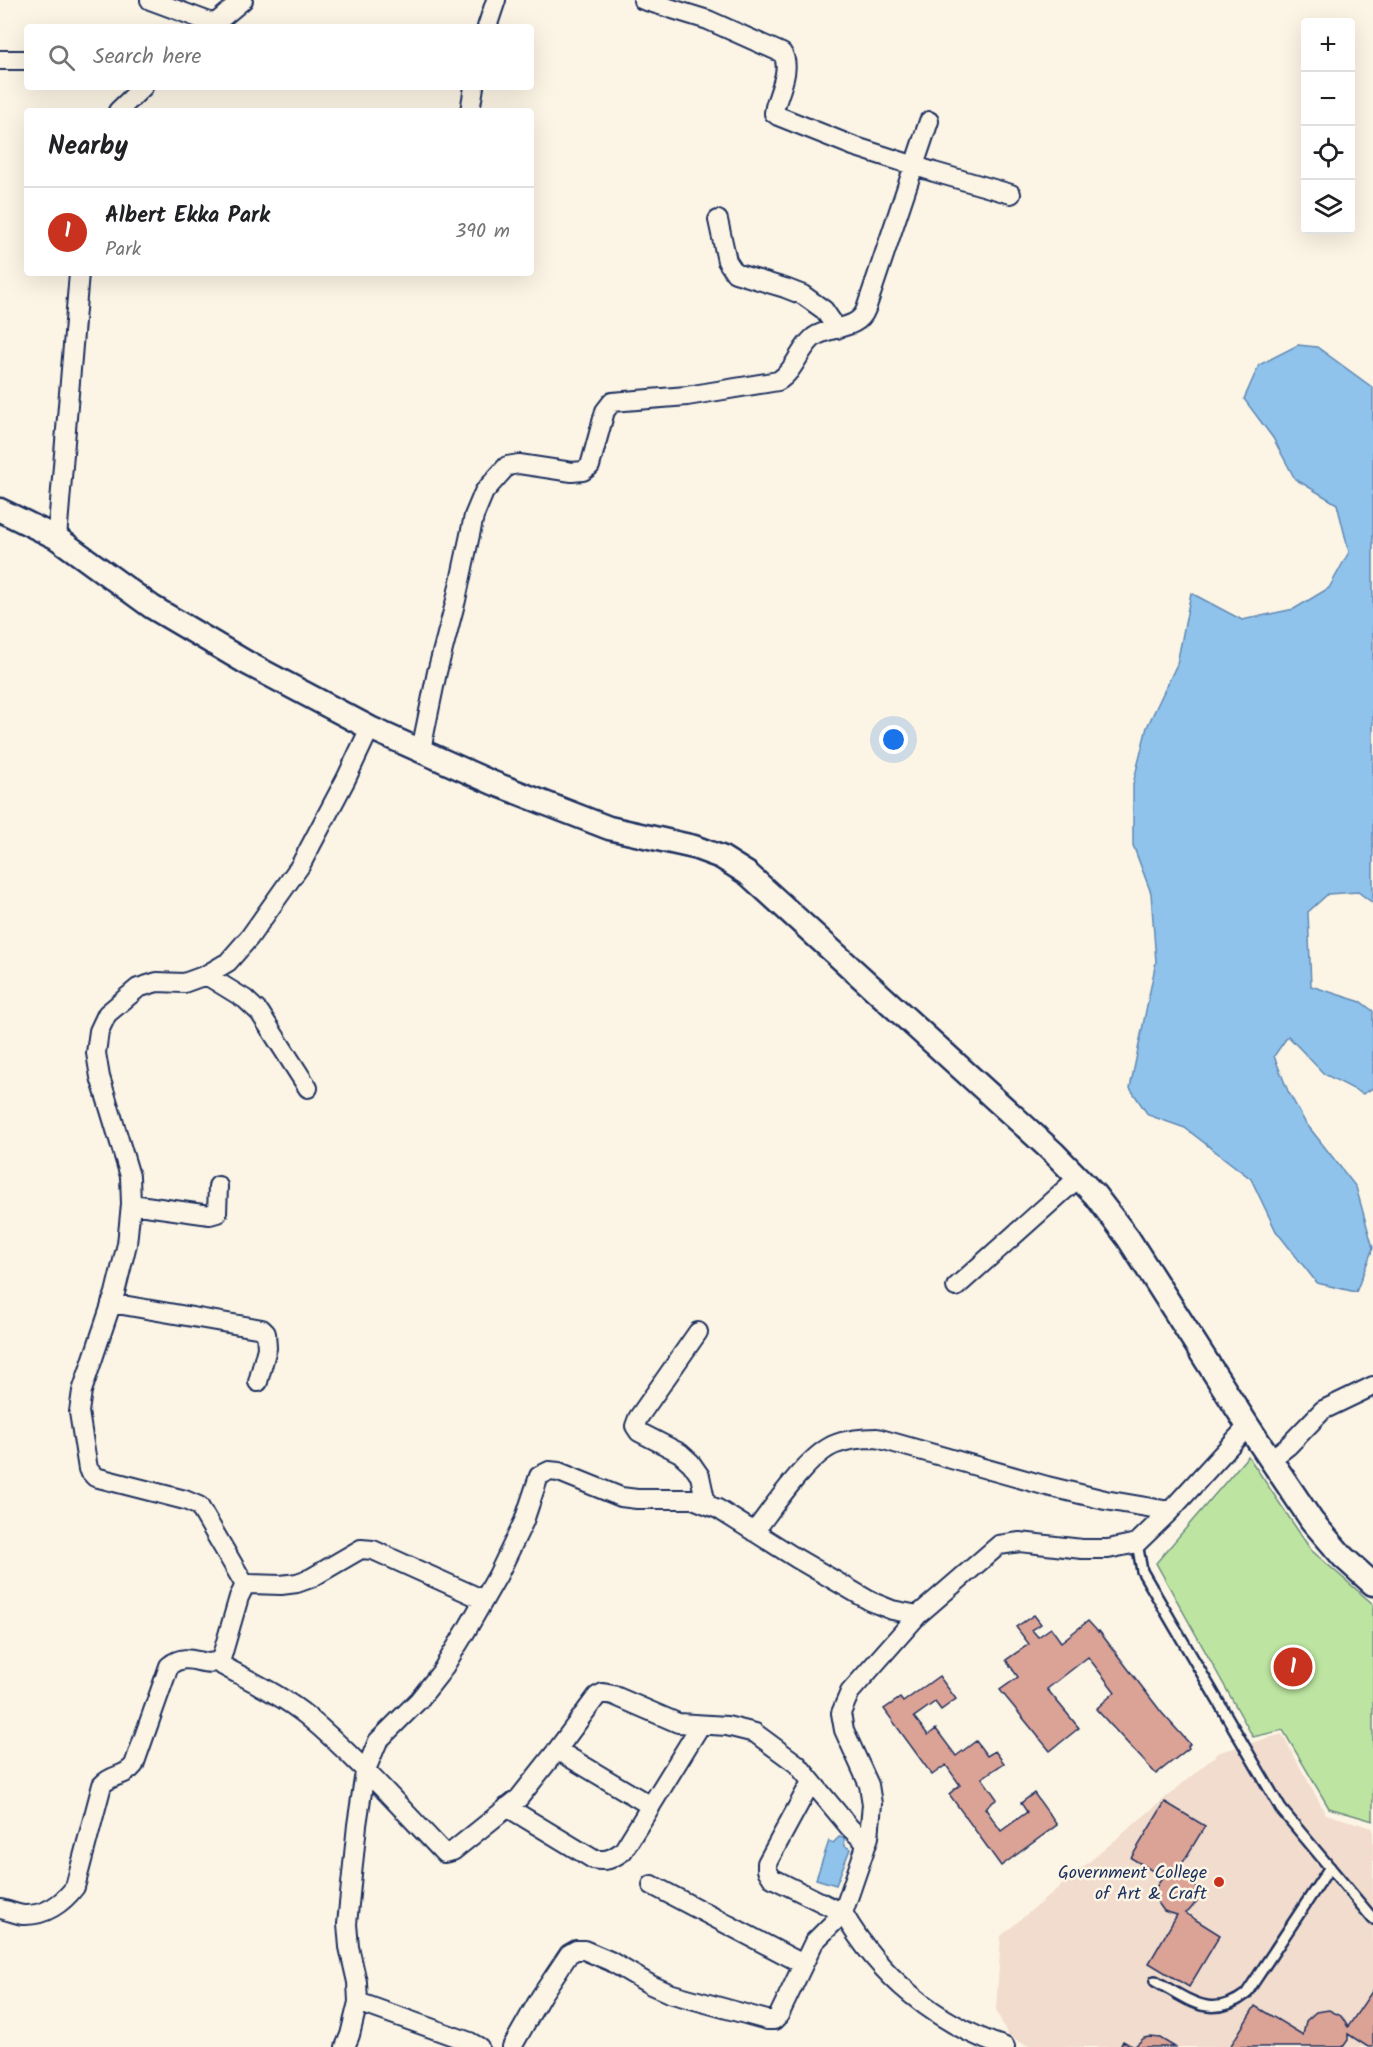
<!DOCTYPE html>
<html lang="en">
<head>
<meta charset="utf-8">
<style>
	body { margin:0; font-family:Kalam,sans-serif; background:#f6f6f6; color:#202124 }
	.controls { position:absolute; right:18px; top:18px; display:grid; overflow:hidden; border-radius:6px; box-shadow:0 6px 24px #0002 }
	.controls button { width:54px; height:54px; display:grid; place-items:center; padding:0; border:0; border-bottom:2px solid #e0e0e0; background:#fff; color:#202124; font:30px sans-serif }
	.you { position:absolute; left:894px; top:740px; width:21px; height:21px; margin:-15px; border:4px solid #fff; border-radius:50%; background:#1a73e8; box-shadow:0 0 0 9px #1a73e833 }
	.badge { display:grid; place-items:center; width:39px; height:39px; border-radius:50%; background:#c8321e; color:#fff; font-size:20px; font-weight:700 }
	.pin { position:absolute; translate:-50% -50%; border:3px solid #fff; box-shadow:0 2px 6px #0006 }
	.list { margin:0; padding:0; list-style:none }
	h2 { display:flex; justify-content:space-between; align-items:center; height:78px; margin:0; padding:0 24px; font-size:26px }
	h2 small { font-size:20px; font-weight:400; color:#757577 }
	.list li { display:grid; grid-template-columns:39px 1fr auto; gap:18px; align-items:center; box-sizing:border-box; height:90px; padding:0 24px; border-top:2px solid #e0e0e0 }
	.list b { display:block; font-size:22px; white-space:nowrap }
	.list p { margin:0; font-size:20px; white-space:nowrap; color:#757577 }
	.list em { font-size:20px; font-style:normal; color:#757577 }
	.icon { flex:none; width:33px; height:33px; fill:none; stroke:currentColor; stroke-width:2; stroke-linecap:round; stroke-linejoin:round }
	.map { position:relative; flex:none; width:1373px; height:2047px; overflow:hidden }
	.search { position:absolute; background:#fff; box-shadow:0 6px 24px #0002; left:24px; top:24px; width:510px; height:66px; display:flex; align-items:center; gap:15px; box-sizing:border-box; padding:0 21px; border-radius:6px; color:#757577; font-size:22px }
	.panel { position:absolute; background:#fff; box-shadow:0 6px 24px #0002; left:24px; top:108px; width:510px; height:168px; border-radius:6px }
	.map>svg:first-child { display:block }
</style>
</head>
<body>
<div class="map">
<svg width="1373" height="2047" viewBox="0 0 1373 2047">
	<rect width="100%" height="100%" fill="#fcf5e5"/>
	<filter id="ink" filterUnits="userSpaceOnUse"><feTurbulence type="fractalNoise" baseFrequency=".0167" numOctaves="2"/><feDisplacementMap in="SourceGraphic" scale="12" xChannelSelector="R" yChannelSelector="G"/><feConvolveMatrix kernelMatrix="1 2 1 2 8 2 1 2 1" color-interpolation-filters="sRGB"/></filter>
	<g filter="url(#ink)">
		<path fill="#f2dccd" d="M1282,1734L1326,1814L1373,1828V2047H1032L1009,2038L996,2010L1001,1936L1220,1752Z"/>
		<path fill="#bde5a1" stroke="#6c8a80" stroke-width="1.5" d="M1248,1456L1311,1550L1373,1604V1821L1329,1808L1283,1730L1253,1737L1156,1563Z"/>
		<path fill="#8fc3ec" stroke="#6188b3" stroke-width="1.5" d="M1298,345L1317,347L1373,388V903L1358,892L1328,894L1308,912L1311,986L1361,1002L1373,1011V1088L1363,1094L1324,1074L1288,1036L1274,1056L1288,1091L1305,1122L1356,1187L1373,1248L1356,1292L1317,1283L1276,1231L1251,1179L1185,1128L1148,1115L1130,1088L1156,962L1151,893L1133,845V784L1147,727L1177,664L1191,593L1242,620L1294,609L1329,588L1349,552L1337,504L1295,479L1273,438L1244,399L1259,365Z
			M839,1837L844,1838L845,1846L850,1849L836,1885L816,1879L829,1841L833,1843Z"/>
		<path fill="#dba296" stroke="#1b2f5e" stroke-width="1.5" d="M1034,1615L1041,1624L1032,1630L1038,1637L1051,1628L1061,1642L1088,1621L1098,1632L1099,1631L1162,1713L1190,1744L1188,1746L1189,1748L1156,1774L1096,1709L1115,1692L1088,1657L1047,1689L1079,1728L1050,1751L1000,1690L1018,1677L1006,1660L1029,1644L1016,1627Z
			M939,1676L956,1699L941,1710L935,1702L914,1717L928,1735L936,1729L956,1756L976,1741L987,1756L995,1751L1004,1763L982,1778L997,1799L985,1808L1001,1831L1027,1812L1021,1803L1034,1793L1057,1825L1001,1866L949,1794L960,1785L946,1765L932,1775L884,1709L900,1698L903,1702Z
			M1165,1802L1205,1826L1177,1872L1190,1876L1197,1887V1901L1189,1911L1185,1913L1220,1935L1189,1987L1149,1963L1177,1915L1164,1911L1156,1900V1887L1163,1877L1131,1858Z
			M1373,1990V2047H1368L1348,2034V2040L1343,2047H1230L1255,2006L1303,2035L1306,2021L1316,2012L1329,2010L1341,2016L1348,2027Z
			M1150,2037L1160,2038L1175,2047H1120L1123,2041L1134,2047L1144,2038Z"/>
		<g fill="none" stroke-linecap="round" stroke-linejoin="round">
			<g stroke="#1b2f5e" stroke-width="14">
				<path id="service" d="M1137,1543L1142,1571L1281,1809L1373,1919
					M1155,1981C1188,1999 1211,2021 1246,1994L1330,1867"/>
			</g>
			<g stroke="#1b2f5e" stroke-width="22">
				<path id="minor" d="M150,0L215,24
					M643,0L708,20L782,53C792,67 779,92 775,107L774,113L778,116L853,146L934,172L1011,194
					M211,27L243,0
					M487,27L496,0
					M0,60H27
					M118,111L143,87
					M470,111L474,87
					M718,220L727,261L735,273L785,288L803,295L824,310L837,329
					M57,538L79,273
					M421,750L437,672L456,600L474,516L484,492L507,466L519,464L572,472L583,471L590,466L605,411L612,402L687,396L778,381C795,371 799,349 814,337C831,325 858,331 866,309L929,121
					M206,975L245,999L260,1013L308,1088
					M131,1204L210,1215L217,1213L218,1186
					M956,1287L1078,1178
					M111,1303L262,1329L266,1333L267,1348L258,1382
					M698,1332L638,1418L635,1426L639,1432L680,1453L691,1463L700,1476L706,1504
					M1270,1460L1288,1446L1323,1410L1373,1386
					M754,1532C773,1508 808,1454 836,1444C849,1439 863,1438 877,1438L1047,1486L1105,1500L1170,1511
					M245,1585L199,1506L185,1500L95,1477L88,1469L79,1412L82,1391L115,1293L127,1244L131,1204L130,1176L100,1077L96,1053L99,1031L107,1014L138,988L157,982L184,983L206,975L228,962L249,938L300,866L346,779L370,728
					M216,1662C246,1679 280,1694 307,1716C356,1757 400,1807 444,1853L453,1851L519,1798L557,1750L597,1696L603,1693L613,1695L678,1723L727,1726L755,1733L797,1764L850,1828L867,1844
					M557,1750L651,1806
					M507,1807L593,1859C606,1862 612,1859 623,1851L700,1726
					M652,1885L803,1964
					M0,1909C7,1910 16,1914 23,1915C45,1916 63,1903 75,1887L102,1785C113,1773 124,1778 134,1765L169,1666C190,1649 203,1671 221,1659L239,1597L245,1585L250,1584L281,1585L297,1583L311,1578L361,1549L373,1550L484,1600
					M358,2002L470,2042L479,2047
					M345,2047L350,2035L358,2002L357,1982L349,1947L347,1924L357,1825L365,1772L378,1741L419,1700L441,1672L466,1631L498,1575L524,1521L539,1476L549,1471L559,1472L621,1497L637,1499H693L718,1509L796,1558L870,1601L892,1610L918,1615
					M512,2047L541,1996L569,1954L576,1950H584L610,1961L651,1985L669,1993L767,2020H774L779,2015L814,1942L843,1913L772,1878L767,1870V1863L811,1782
					M1005,2047C935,2023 879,1976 843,1913L869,1837L872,1804L869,1785L844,1730L841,1713L850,1692L918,1615L999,1545L1020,1542L1082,1549H1108L1137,1543L1170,1511L1248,1426"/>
			</g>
			<g stroke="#1b2f5e" stroke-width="27">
				<path id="tertiary" d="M0,510L57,538L152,607L247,663L370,728L493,783L609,828L694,847L721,857L748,874L1054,1153L1095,1195L1128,1238L1248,1426L1312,1521L1343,1557L1373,1584"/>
			</g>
			<use href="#service" stroke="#fcf5e5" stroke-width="9"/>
			<use href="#minor" stroke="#fcf5e5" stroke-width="18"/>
			<use href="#tertiary" stroke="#fcf5e5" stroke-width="22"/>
		</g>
	</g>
	<circle fill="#c8321e" stroke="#fcf5e5" stroke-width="2" cx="1219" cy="1882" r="6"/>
	<g text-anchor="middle" stroke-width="5" stroke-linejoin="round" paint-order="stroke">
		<g font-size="18" fill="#1b2f5e" stroke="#fcf5e5" text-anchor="end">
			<text x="1207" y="1878">Government College<tspan x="1207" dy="21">of Art &amp; Craft</tspan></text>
		</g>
	</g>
</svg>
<div class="controls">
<button>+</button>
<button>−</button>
<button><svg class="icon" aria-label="locate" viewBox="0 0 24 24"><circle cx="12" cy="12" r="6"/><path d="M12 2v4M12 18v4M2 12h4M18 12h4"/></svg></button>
<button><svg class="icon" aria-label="layers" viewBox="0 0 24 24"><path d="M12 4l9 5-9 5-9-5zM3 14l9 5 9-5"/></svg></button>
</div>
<div class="you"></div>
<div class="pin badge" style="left:1293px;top:1667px">1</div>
<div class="search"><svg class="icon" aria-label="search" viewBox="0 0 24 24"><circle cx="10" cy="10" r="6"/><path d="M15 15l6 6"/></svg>Search here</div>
<section class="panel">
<h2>Nearby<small></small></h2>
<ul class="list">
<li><span class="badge">1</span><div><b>Albert Ekka Park</b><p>Park</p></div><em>390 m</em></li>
</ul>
</section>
</div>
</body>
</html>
